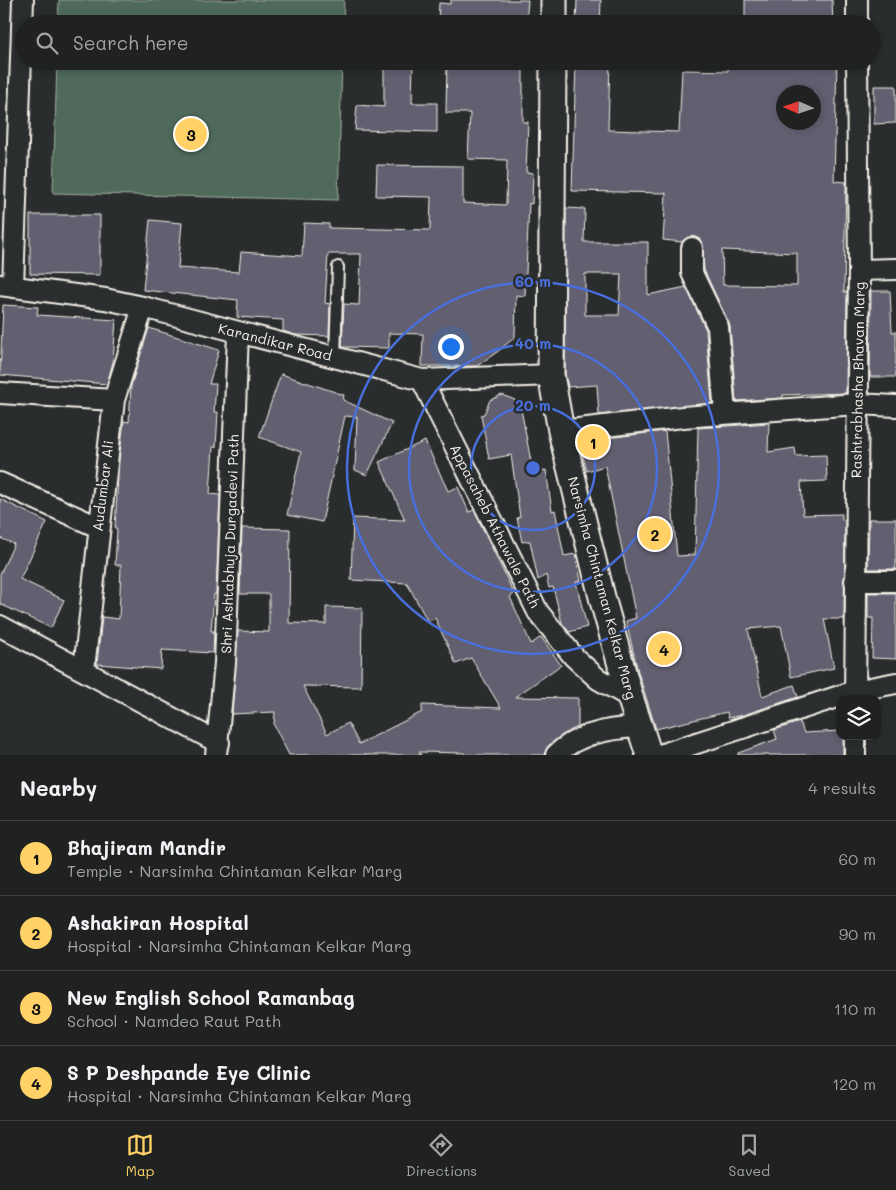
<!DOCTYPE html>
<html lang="en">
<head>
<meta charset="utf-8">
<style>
	body { margin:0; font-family:Mali,sans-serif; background:#282a2a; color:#f1f3f6 }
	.controls { position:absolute; right:15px; bottom:15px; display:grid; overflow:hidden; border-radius:10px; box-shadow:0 2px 8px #0003 }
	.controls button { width:45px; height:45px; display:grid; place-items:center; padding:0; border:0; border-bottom:1px solid #3d3f40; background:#202222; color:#f1f3f6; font:25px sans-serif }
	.compass { position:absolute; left:776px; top:85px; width:45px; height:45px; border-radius:50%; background:#202222; box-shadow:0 2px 8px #0003; rotate:273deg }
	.you { position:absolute; left:450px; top:346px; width:18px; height:18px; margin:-12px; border:4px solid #fff; border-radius:50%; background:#1a73e8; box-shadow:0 0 0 8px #1a73e833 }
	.badge { display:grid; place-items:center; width:32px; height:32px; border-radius:50%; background:#ffd166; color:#111; font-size:16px; font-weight:700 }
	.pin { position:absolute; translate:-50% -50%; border:2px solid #fff; box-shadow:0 1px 5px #0006 }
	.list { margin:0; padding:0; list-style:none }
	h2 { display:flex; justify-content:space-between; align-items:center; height:65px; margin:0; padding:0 20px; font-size:21px }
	h2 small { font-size:16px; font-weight:400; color:#a2a4a5 }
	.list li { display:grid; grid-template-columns:32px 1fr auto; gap:15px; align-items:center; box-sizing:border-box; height:75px; padding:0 20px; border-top:1px solid #3d3f40 }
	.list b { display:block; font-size:19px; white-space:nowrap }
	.list p { margin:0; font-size:16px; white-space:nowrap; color:#a2a4a5 }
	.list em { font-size:16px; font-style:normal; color:#a2a4a5 }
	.icon { flex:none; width:28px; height:28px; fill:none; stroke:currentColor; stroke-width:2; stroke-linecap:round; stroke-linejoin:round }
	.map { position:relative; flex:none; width:896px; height:755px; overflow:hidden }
	.search { position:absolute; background:#202222; box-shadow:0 2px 8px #0003; left:15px; right:15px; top:15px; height:55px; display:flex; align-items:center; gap:12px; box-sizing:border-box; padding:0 18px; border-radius:28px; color:#a2a4a5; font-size:19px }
	.sheet { height:365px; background:#202222 }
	nav { display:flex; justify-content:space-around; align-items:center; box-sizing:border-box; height:70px; border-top:1px solid #3d3f40; background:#202222; font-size:14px; color:#a2a4a5 }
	nav a { display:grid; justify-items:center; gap:2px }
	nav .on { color:#ffd166 }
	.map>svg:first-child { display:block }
</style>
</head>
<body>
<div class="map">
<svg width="896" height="755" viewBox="0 0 896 755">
	<rect width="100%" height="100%" fill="#2a2d2e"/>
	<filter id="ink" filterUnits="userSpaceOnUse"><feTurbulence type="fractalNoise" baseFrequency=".02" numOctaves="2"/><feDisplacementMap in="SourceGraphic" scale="10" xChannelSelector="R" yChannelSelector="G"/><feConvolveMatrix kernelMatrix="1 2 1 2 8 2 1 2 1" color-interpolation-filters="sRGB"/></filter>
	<g filter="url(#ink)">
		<path fill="#4f6b5a" stroke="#a2aea1" d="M59,0H344L343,24H58Z
			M57,61H342L338,200L53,193Z"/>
		<path fill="#625f71" stroke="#f4f1e8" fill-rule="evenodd" d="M451,0H528L526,24H438L439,3L450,4Z
			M577,0H601L600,24H576Z
			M745,0H832L833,24H745Z
			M384,61H413L412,103H437V132L355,130L357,105L384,107Z
			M447,61H523V122H528L526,172L533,173L532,204L529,203L525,296L516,295L515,337L497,352L477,366H422L423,334L389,333V348L342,347L344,304L359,305L361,254H328L325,303L330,304L329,336L295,335L283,331V320L237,317L238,300L143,290L150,220L182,223L178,268L239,272L241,252L302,256L304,223L329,224V228L430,230L431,197L376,196L377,165L463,166V203L506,205L507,160L468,159L470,113H446Z
			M576,61H610L608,130L679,132L682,70L728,71V61H837L834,181L846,182L844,292H847L846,393L783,395V398L736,401L730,326L704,270L702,243L692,236L682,242L663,240L666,193L572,191ZM784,92H814V122H784ZM722,250L797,253V286L723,285Z
			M874,86H896V123L874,124Z
			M566,208L585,209L584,242H648V295L686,287L706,330L712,403L599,415L597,385L568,387L565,374ZM585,274H621L619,315H585Z
			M30,215H100V275L30,274Z
			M871,291H890L892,332H896V377H870Z
			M3,305L38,307L37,315L116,320L113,362L107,384L0,375Z
			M149,328L219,350L209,384H216L214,412H218L216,447H213L210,494L220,495L216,594H214L211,631H214L213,653L162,650L161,669L97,664L102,617L119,619L121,565H115L117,529L115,528L119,460L124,421L129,422L131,386Z
			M281,374L344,395L343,400L392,423L367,475L355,470L357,417L345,416L322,522L287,515L301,452L259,437Z
			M502,395L515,400L521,409L533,472L546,470L552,511L555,510L564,556L575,554L581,581L576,582L587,627L569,632L562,623L553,587L549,588L546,575L538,580L530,541L522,542L517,518L520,517L511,455L489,459L481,415L484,414L490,400Z
			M769,423L768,452L795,448L796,456L826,455L827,481L801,482L803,515L842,514V520H845L844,619H824L834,668L791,677L781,626L748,629L762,696L794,685L798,697L743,715L728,718L727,712L656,729L638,672L626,621L636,618L605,466L587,471L579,443L589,440L665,431L677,556L695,555L698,428Z
			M425,441L448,491L458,487L469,512L474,510L514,594L510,597L531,644L541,637L561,665L515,697L578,698V727L557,739L548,746L544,755H464L465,753L419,752L421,755H289L274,725L275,712L232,714L238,631L269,632V594H240L242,528L290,529L289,623L326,624V607L362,608L361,687L303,686L327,734L348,723L359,744L422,712V705L501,708L471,658L456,664L435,618L428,622L407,583L351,580L353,518L405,520L379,462Z
			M0,499L47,522L20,579L64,600L51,628L0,604V574L14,544L0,538Z
			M869,519H896V569H868Z
			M868,593H896V659L872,658L873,618H868Z
			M800,722L804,733L840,731V736H843V755H738V753L777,739L774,730Z"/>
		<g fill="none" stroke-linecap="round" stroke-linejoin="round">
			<g stroke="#f4f1e8" stroke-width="14">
				<path id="service" d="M335,357L338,267"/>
			</g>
			<g stroke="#f4f1e8" stroke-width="24">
				<path id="minor" d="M857,0V24
					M692,248V273L718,327L725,414
					M859,270L896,269
					M0,285L105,299L143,307L422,380L551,375
					M13,287L23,0
					M422,380L538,612L574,657L598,679L630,697
					M0,393L114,400
					M561,431L683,417L857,404L896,406
					M0,483L98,527
					M855,581H896
					M0,626L219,743
					M84,669L114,400L143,307
					M855,699L859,270L857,61
					M855,736V755
					M216,755L225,663L238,333
					M556,755C577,733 611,728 640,727
					M660,755L855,691L896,683"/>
			</g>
			<g stroke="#f4f1e8" stroke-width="29">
				<path id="tertiary" d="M554,24V0
					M553,61L551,375L561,431L603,601L630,697L649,755"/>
			</g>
			<use href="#service" stroke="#2a2d2e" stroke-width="10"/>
			<use href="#minor" stroke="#2a2d2e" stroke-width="20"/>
			<use href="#tertiary" stroke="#2a2d2e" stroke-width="25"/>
		</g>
	</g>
	<g fill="none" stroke="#486fdb" stroke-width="2.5">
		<circle cx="533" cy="468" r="62"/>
		<circle cx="533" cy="468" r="124"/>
		<circle cx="533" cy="468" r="186"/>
	</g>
	<g text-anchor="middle" stroke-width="5" stroke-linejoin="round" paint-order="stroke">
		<g font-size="14" fill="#f4f1e8" stroke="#2a2d2e">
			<text transform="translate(275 342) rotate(14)" y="5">Karandikar Road</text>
			<text transform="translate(858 380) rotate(-89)" y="5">Rashtrabhasha Bhavan Marg</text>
			<text transform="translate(103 486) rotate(-83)" y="5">Audumbar Ali</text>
			<text transform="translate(495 526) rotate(63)" y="5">Appasaheb Athawale Path</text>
			<text transform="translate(230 544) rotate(-88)" y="5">Shri Ashtabhuja Durgadevi Path</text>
			<text transform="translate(602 588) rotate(75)" y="5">Narsimha Chintaman Kelkar Marg</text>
		</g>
	</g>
	<circle cx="533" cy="468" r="8" fill="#486fdb" stroke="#2a2d2e" stroke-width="2.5"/>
	<g font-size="15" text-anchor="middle" font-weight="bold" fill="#486fdb" stroke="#2a2d2e" stroke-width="5" stroke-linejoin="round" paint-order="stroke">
		<text x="533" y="287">60 m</text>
		<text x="533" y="349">40 m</text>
		<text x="533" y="411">20 m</text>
	</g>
</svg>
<div class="controls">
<button><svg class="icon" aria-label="layers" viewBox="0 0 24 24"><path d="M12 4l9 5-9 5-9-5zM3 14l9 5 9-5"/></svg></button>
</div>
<svg class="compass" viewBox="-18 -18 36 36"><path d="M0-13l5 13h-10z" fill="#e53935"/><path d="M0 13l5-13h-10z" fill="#a2a4a5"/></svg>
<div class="you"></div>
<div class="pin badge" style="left:593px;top:442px">1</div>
<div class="pin badge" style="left:655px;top:534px">2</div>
<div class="pin badge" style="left:191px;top:134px">3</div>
<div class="pin badge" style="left:664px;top:649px">4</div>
<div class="search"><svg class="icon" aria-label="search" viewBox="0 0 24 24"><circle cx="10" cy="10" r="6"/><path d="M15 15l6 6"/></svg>Search here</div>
</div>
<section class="sheet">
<h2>Nearby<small>4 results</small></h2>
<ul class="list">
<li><span class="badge">1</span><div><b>Bhajiram Mandir</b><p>Temple · Narsimha Chintaman Kelkar Marg</p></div><em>60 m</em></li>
<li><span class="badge">2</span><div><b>Ashakiran Hospital</b><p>Hospital · Narsimha Chintaman Kelkar Marg</p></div><em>90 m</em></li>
<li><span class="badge">3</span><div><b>New English School Ramanbag</b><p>School · Namdeo Raut Path</p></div><em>110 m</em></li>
<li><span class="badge">4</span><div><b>S P Deshpande Eye Clinic</b><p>Hospital · Narsimha Chintaman Kelkar Marg</p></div><em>120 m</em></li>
</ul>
</section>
<nav>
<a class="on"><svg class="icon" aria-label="map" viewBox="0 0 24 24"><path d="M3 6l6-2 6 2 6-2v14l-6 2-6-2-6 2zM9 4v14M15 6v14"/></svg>Map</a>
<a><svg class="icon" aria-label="directions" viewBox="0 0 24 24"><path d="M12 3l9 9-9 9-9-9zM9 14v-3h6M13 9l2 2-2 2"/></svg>Directions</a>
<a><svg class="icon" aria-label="saved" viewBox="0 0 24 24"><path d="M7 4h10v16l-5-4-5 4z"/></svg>Saved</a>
</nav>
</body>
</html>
